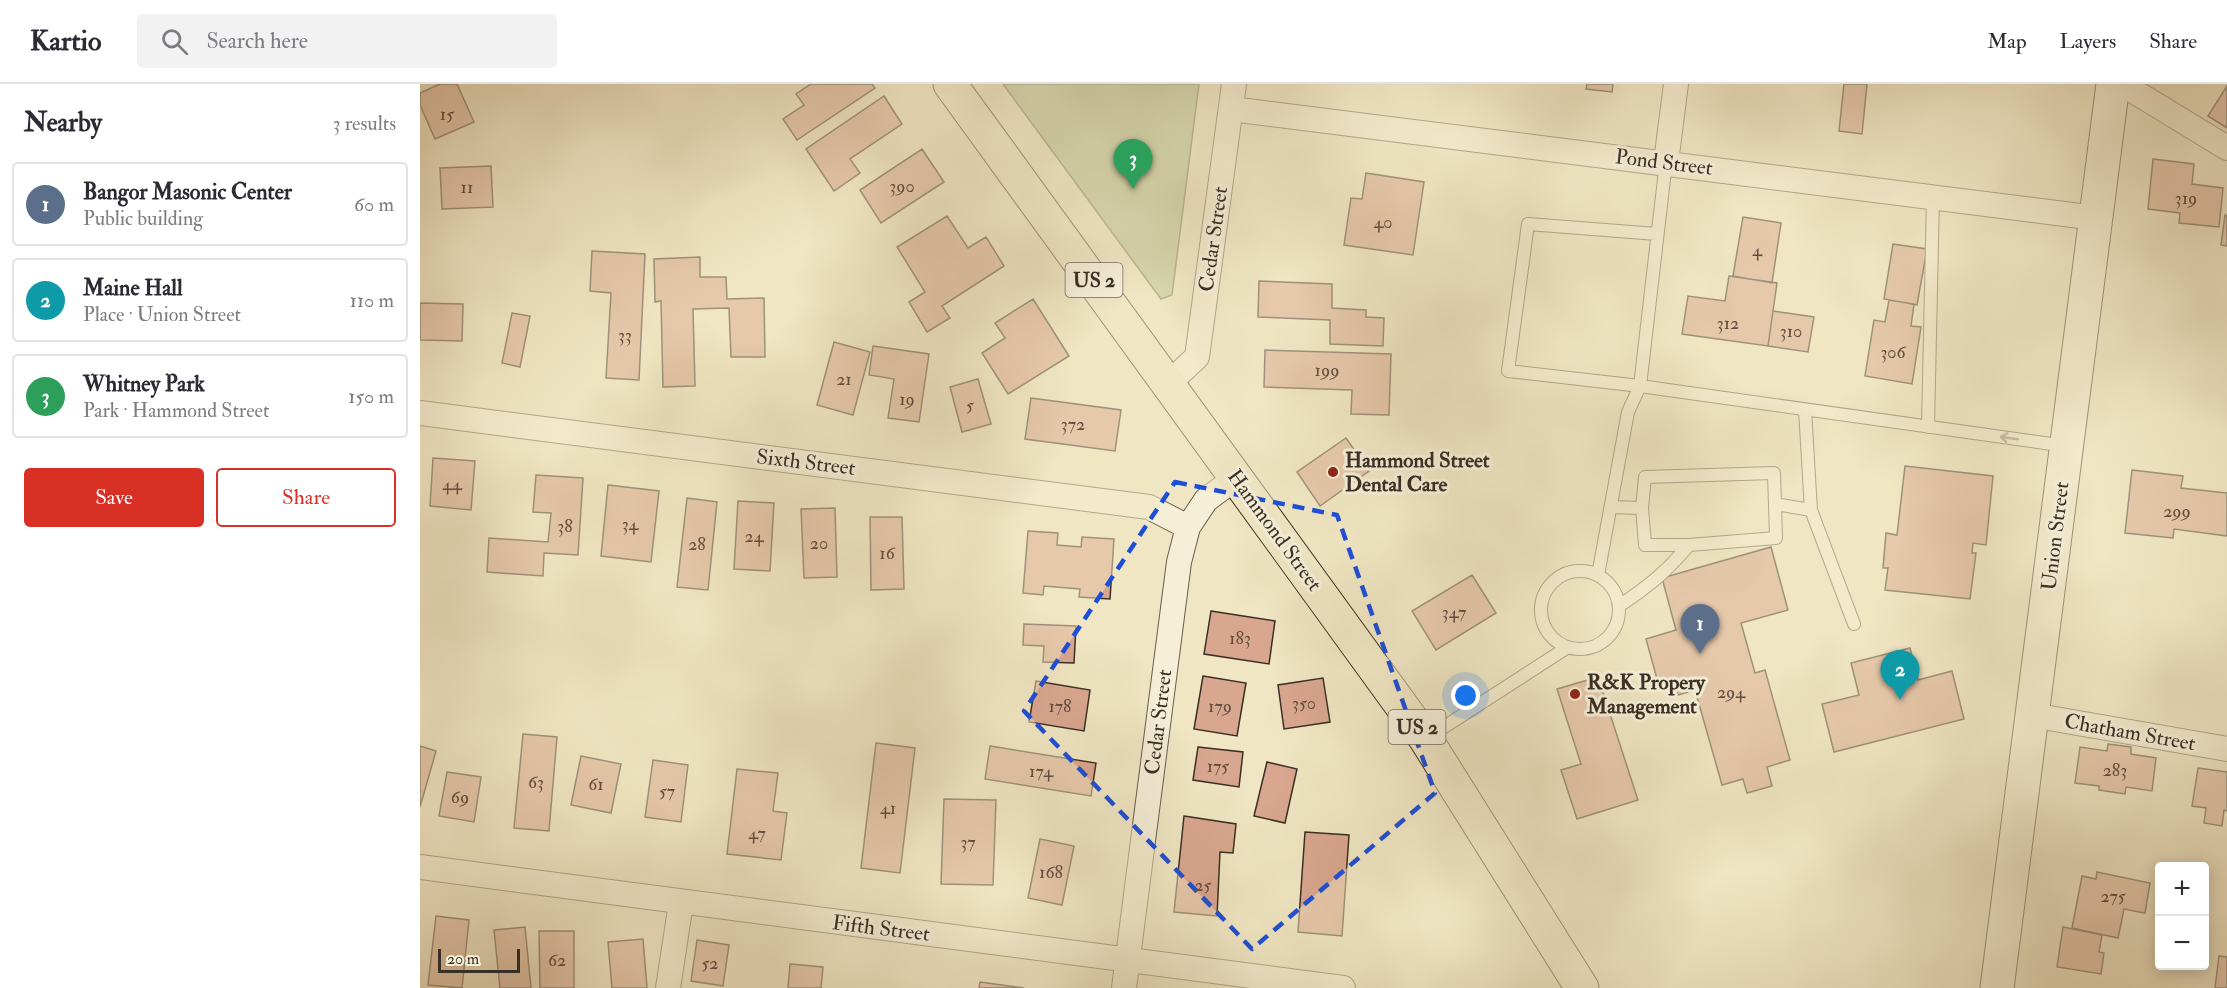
<!DOCTYPE html>
<html lang="en">
<head>
<meta charset="utf-8">
<style>
	body { margin:0; font-family:"IM FELL Double Pica",serif; background:#f2f2f3; color:#2b2b33 }
	.controls { position:absolute; right:18px; bottom:18px; display:grid; overflow:hidden; border-radius:6px; box-shadow:0 3px 15px #0003 }
	.controls button { width:54px; height:54px; display:grid; place-items:center; padding:0; border:0; border-bottom:2px solid #e1e1e2; background:#fff; color:#2b2b33; font:30px sans-serif }
	.scale { position:absolute; left:18px; bottom:15px; width:82px; box-sizing:border-box; padding-left:6px; border:3px solid #392f24; border-top:0; font-size:16px; line-height:21px; white-space:nowrap; color:#392f24; -webkit-text-stroke:4px #f5efd8; paint-order:stroke }
	.you { position:absolute; left:1046px; top:612px; width:21px; height:21px; margin:-15px; border:4px solid #fff; border-radius:50%; background:#1a73e8; box-shadow:0 0 0 9px #1a73e833 }
	.badge { display:grid; place-items:center; width:39px; height:39px; border-radius:50%; background:#d93025; color:#fff; font-size:20px; font-weight:700 }
	.pin { position:absolute; translate:-50% -50px; filter:drop-shadow(0 2px 3px #0008) }
	.pin::after { content:''; position:absolute; top:32px; width:21px; height:18px; background:inherit; clip-path:polygon(0 0,100% 0,50% 100%) }
	.list { margin:0; padding:0; list-style:none }
	h2 { display:flex; justify-content:space-between; align-items:center; height:78px; margin:0; padding:0 24px; font-size:26px }
	h2 small { font-size:20px; font-weight:400; color:#7c7c81 }
	.list li { display:grid; grid-template-columns:39px 1fr auto; gap:18px; align-items:center; box-sizing:border-box; height:84px; margin:0 12px 12px; padding:0 12px; border:2px solid #e1e1e2; border-radius:6px }
	.list b { display:block; font-size:22px; white-space:nowrap }
	.list p { margin:0; font-size:20px; white-space:nowrap; color:#7c7c81 }
	.list em { font-size:20px; font-style:normal; color:#7c7c81 }
	.actions { display:flex; gap:12px; padding:18px 24px }
	.actions a { flex:1; padding:14px 0; border:2px solid #d93025; border-radius:6px; text-align:center; font-size:21px; color:#d93025 }
	.actions .main { background:#d93025; color:#fff }
	.icon { flex:none; width:33px; height:33px; fill:none; stroke:currentColor; stroke-width:2; stroke-linecap:round; stroke-linejoin:round }
	.map { position:relative; flex:none; width:1807px; height:904px; overflow:hidden }
	header { display:flex; align-items:center; gap:36px; box-sizing:border-box; height:84px; padding:0 30px; background:#fff; border-bottom:2px solid #e1e1e2 }
	header strong { font-size:28px }
	nav { display:flex; gap:33px; margin-inline-start:auto; font-size:21px }
	.search { width:420px; height:54px; background:#f2f2f3; display:flex; align-items:center; gap:15px; box-sizing:border-box; padding:0 21px; border-radius:6px; color:#7c7c81; font-size:22px }
	main { display:flex }
	aside { flex:1; background:#fff }
	.map>svg:first-child { display:block }
</style>
</head>
<body>
<header>
<strong>Kartio</strong>
<div class="search"><svg class="icon" aria-label="search" viewBox="0 0 24 24"><circle cx="10" cy="10" r="6"/><path d="M15 15l6 6"/></svg>Search here</div>
<nav><a>Map</a><a>Layers</a><a>Share</a></nav>
</header>
<main>
<aside>
<h2>Nearby<small>3 results</small></h2>
<ul class="list">
<li><span class="badge" style="background:#5c6f8a">1</span><div><b>Bangor Masonic Center</b><p>Public building</p></div><em>60 m</em></li>
<li><span class="badge" style="background:#0f9aa8">2</span><div><b>Maine Hall</b><p>Place · Union Street</p></div><em>110 m</em></li>
<li><span class="badge" style="background:#2e9e5b">3</span><div><b>Whitney Park</b><p>Park · Hammond Street</p></div><em>150 m</em></li>
</ul>
<div class="actions"><a class="main">Save</a><a>Share</a></div>
</aside>
<div class="map">
<svg width="1807" height="904" viewBox="0 0 1807 904">
	<rect width="100%" height="100%" fill="#f0e6c3"/>
	<filter id="stains"><feTurbulence type="fractalNoise" baseFrequency=".00333" numOctaves="4"/><feColorMatrix values="0 0 0 0 .2 0 0 0 0 .09 0 0 0 0 .02 0 0 0 .5 -.17"/></filter>
	<radialGradient id="worn" r=".72"><stop offset=".6" stop-color="#630" stop-opacity="0"/><stop offset="1" stop-color="#630" stop-opacity=".3"/></radialGradient>
	<path fill="#b9c594" stroke="#797a5c" stroke-width="1.5" d="M583,0H779L752,211L741,215Z"/>
	<path fill="#d9a68f" stroke="#392f24" stroke-width="1.5" d="M20,0H37L54,38L15,55L0,21V9Z
		M391,0H452L455,4L377,56L363,35L384,21L376,10Z
		M1167,0H1193L1192,8L1166,5Z
		M1424,0H1447L1442,50L1419,47Z
		M1807,2V44L1788,32Z
		M464,12L482,40L430,75L440,89L414,107L386,65Z
		M502,65L524,98L461,139L440,106Z
		M1733,75L1774,80L1772,100L1803,104L1799,143L1759,139L1760,129L1728,125Z
		M71,82L73,123L22,125L20,84Z
		M946,89L1004,98L993,171L924,161L931,114L942,115Z
		M1805,131L1807,132V162L1801,161Z
		M527,132L548,164L566,153L584,182L522,222L530,234L507,248L489,218L505,208L477,163Z
		M1323,133L1361,139L1352,199L1313,192Z
		M1473,160L1507,165L1497,221L1464,215Z
		M172,167L225,170L219,296L186,294L191,209L170,207Z
		M280,173V193H306L307,215L344,214L345,273H311L309,224L273,225L275,302L243,303L241,217L235,218L234,175Z
		M1309,192L1357,199L1348,262L1262,250L1268,212L1305,217Z
		M839,197L912,200V224L946,226V233L964,234L963,262L910,260V236L838,233Z
		M613,215L649,272L588,310L562,269L585,254L575,239Z
		M1469,216L1494,220L1491,242L1501,243L1492,300L1445,292L1454,236L1465,238Z
		M0,219L43,220L42,257L0,256Z
		M1353,227L1394,233L1388,268L1348,262Z
		M92,229L110,232L100,283L82,279Z
		M414,258L450,268L433,331L397,321Z
		M453,262L509,270L499,338L468,334L474,295L449,291Z
		M845,266L971,270L969,331L931,330L932,306L844,303Z
		M558,295L571,340L542,348L530,303Z
		M611,314L701,326L695,367L605,355Z
		M926,354L949,387L900,422L877,388Z
		M13,374L55,377L51,426L10,422Z
		M1485,382L1573,392L1566,461L1553,459L1552,469H1556L1550,515L1465,506L1468,484H1463L1466,449L1477,451Z
		M1712,386L1763,392L1761,404L1807,409V452L1754,445L1753,454L1705,449Z
		M116,391L163,394L158,471L124,469L123,492L67,488L69,454L128,458L131,429L113,428Z
		M188,401L239,407L231,478L181,472Z
		M267,414L297,418L288,506L257,503Z
		M318,417L354,419L350,487L314,485Z
		M415,424L417,493L384,494L381,425Z
		M450,433H482L484,505L451,506Z
		M608,447L638,449L637,461L661,463L662,453L694,455L690,515L659,513L660,505L624,502L623,511L603,509Z
		M1351,463L1368,526L1321,539L1335,589L1345,586L1370,676L1347,683L1352,702L1327,709L1323,695L1302,701L1275,606L1258,611L1254,597L1239,602L1226,555L1256,546L1242,494Z
		M1052,491L1076,529L1016,566L992,527Z
		M791,527L855,537L849,580L784,570Z
		M604,540L656,542L654,579L623,578L624,562L603,561Z
		M1490,564L1498,596L1532,587L1544,635L1414,668L1402,620L1439,611L1431,579Z
		M783,592L826,599L817,652L774,645Z
		M1178,593L1218,716L1157,735L1141,686L1161,680L1137,605Z
		M903,594L910,638L864,645L858,601Z
		M616,597L670,606L664,647L609,638Z
		M103,650L137,653L129,747L94,744Z
		M456,659L495,664L480,789L441,784Z
		M1688,660L1711,663V670L1736,674L1732,707L1706,703L1705,710L1679,706V702L1655,699L1660,663L1687,667Z
		M0,662L16,667L0,723Z
		M570,662L676,679L671,712L565,695Z
		M778,663L823,668L819,703L773,696Z
		M161,672L201,680L191,729L151,721Z
		M233,676L268,681L261,738L225,733Z
		M847,678L877,685L865,739L834,732Z
		M1778,684L1807,688V727L1804,726L1802,742L1784,739L1786,724L1772,722Z
		M317,685L358,689L353,727L367,729L361,776L307,770Z
		M27,688L61,693L54,738L19,732Z
		M524,715L576,716L573,801L521,800Z
		M764,732L816,740L813,769L800,768L797,832L754,828Z
		M885,748L929,751L922,852L878,848Z
		M620,755L654,762L642,821L608,814Z
		M1677,788L1730,799L1725,829L1704,825L1698,854L1652,844L1662,792L1676,795Z
		M16,832L49,836L42,904L8,901Z
		M105,843L111,904H80L74,846Z
		M1643,843L1682,851L1679,868L1684,869L1681,890L1637,883Z
		M119,847H154V904H120Z
		M223,855L227,904H192L188,858Z
		M277,856L309,861L303,902L271,897Z
		M1799,872L1807,873V904H1795Z
		M370,880L403,883L401,904H368Z
		M560,898L604,904H559Z"/>
	<g fill="none" stroke-linecap="round" stroke-linejoin="round">
		<g stroke="#675d4c" stroke-width="14">
			<path id="lane" d="M1246,78L1220,302L1646,362
				M1385,326L1391,426
				M1508,343L1513,112
				M1355,420L1391,426L1434,540
				M1191,423L1222,424L1225,393L1354,389L1356,454L1269,461H1225L1222,424
				M1121 526a39 39 0 1 1 78 0a39 39 0 1 1-78 0Z
				M1178,491L1208,328L1220,302L1088,287L1108,140L1237,150
				M1199,522C1229,502 1246,488 1269,461
				M1007,654L1148,563"/>
		</g>
		<g stroke="#675d4c" stroke-width="26">
			<path id="street" d="M1702,0L1807,64
				M811,25L1676,134
				M1246,78L1256,0
				M749,299L777,273L814,0
				M0,329L729,423L768,443
				M1612,631L1807,665
				M0,783C307,825 616,862 923,904
				M248,904L261,819
				M704,904L759,478L768,443L786,416L817,393"/>
		</g>
		<g stroke="#392f24" stroke-width="35">
			<path id="secondary" d="M1577,904L1693,0"/>
		</g>
		<g stroke="#392f24" stroke-width="35">
			<path id="primary" d="M530,0L1005,654L1162,904"/>
		</g>
		<use href="#lane" stroke="#f5efd8" stroke-width="12"/>
		<use href="#street" stroke="#f5efd8" stroke-width="24"/>
		<use href="#secondary" stroke="#f5efd8" stroke-width="33"/>
		<use href="#primary" stroke="#f0e6c3" stroke-width="33"/>
	</g>
	<defs><path id="oneway-shaft" d="M-6 0H5M1.5-3L5.5 0L1.5 3" fill="none" stroke-width="1.6" stroke-linecap="round" stroke-linejoin="round" transform="scale(1.5)"/></defs>
	<use stroke="#978f7e" href="#oneway-shaft" transform="translate(1589 354) rotate(-172)"/>
	<path d="M0 0H1807V904H0ZM755,398L917,431L1015,709L832,865L604,627Z" fill="#f0e6c3" fill-opacity=".55" fill-rule="evenodd"/>
	<path fill="none" stroke="#1d4ed8" stroke-width="4.5" stroke-dasharray="12 8" stroke-linejoin="round" d="M755,398L917,431L1015,709L832,865L604,627Z"/>
	<g fill="#8f2418" stroke="#f5efd8" stroke-width="2">
		<circle cx="913" cy="388" r="6"/>
		<circle cx="1155" cy="610" r="6"/>
	</g>
	<g text-anchor="middle" stroke-width="6" stroke-linejoin="round" paint-order="stroke">
		<g font-size="18" fill="#614d3f">
			<text x="27" y="36">15</text>
			<text x="482" y="108">390</text>
			<text x="47" y="109">11</text>
			<text x="1766" y="120">319</text>
			<text x="963" y="144">40</text>
			<text x="1337" y="172">4</text>
			<text x="1308" y="245">312</text>
			<text x="1371" y="253">310</text>
			<text x="205" y="257">33</text>
			<text x="1473" y="274">306</text>
			<text x="907" y="292">199</text>
			<text x="424" y="301">21</text>
			<text x="487" y="321">19</text>
			<text x="550" y="327">5</text>
			<text x="653" y="346">372</text>
			<text x="32" y="406">44</text>
			<text x="1757" y="433">299</text>
			<text x="210" y="446">34</text>
			<text x="145" y="448">38</text>
			<text x="334" y="458">24</text>
			<text x="399" y="465">20</text>
			<text x="277" y="466">28</text>
			<text x="467" y="475">16</text>
			<text x="1034" y="534">347</text>
			<text x="820" y="560">183</text>
			<text x="1311" y="614">294</text>
			<text x="884" y="625">350</text>
			<text x="640" y="628">178</text>
			<text x="800" y="628">179</text>
			<text x="798" y="688">175</text>
			<text x="1695" y="692">283</text>
			<text x="621" y="693">174</text>
			<text x="116" y="704">63</text>
			<text x="176" y="706">61</text>
			<text x="247" y="713">57</text>
			<text x="40" y="719">69</text>
			<text x="468" y="730">41</text>
			<text x="337" y="755">47</text>
			<text x="548" y="764">37</text>
			<text x="631" y="794">168</text>
			<text x="783" y="807">25</text>
			<text x="1693" y="818">275</text>
			<text x="137" y="882">62</text>
			<text x="290" y="885">52</text>
		</g>
		<g fill="#f5efd8" stroke="#71695a" stroke-width="1.5">
			<rect x="645.5" y="179" width="57" height="34" rx="4.5"/>
			<rect x="968.5" y="626" width="57" height="34" rx="4.5"/>
		</g>
		<g font-size="20" font-weight="bold" fill="#392f24">
			<text x="674" y="203">US 2</text>
			<text x="997" y="650">US 2</text>
		</g>
		<g font-size="21" fill="#392f24" stroke="#f5efd8">
			<text transform="translate(1244 78) rotate(7)" y="7">Pond Street</text>
			<text transform="translate(793 155) rotate(-82)" y="7">Cedar Street</text>
			<text transform="translate(386 378) rotate(7)" y="7">Sixth Street</text>
			<text transform="translate(855 446) rotate(54)" y="7">Hammond Street</text>
			<text transform="translate(1635 452) rotate(-83)" y="7">Union Street</text>
			<text transform="translate(738 638) rotate(-83)" y="7">Cedar Street</text>
			<text transform="translate(1710 648) rotate(10)" y="7">Chatham Street</text>
			<text transform="translate(461 844) rotate(7)" y="7">Fifth Street</text>
		</g>
		<g font-size="21" font-weight="bold" fill="#392f24" stroke="#f5efd8" text-anchor="start">
			<text x="925" y="383">Hammond Street<tspan x="925" dy="24">Dental Care</tspan></text>
			<text x="1167" y="605">R&amp;K Propery<tspan x="1167" dy="24">Management</tspan></text>
		</g>
	</g>
	<rect width="100%" height="100%" filter="url(#stains)"/>
	<rect width="100%" height="100%" fill="url(#worn)"/>
</svg>
<div class="controls">
<button>+</button>
<button>−</button>
</div>
<div class="scale">20 m</div>
<div class="you"></div>
<div class="pin badge" style="left:1280px;top:570px;background:#5c6f8a">1</div>
<div class="pin badge" style="left:1480px;top:616px;background:#0f9aa8">2</div>
<div class="pin badge" style="left:713px;top:105px;background:#2e9e5b">3</div>
</div>
</main>
</body>
</html>
